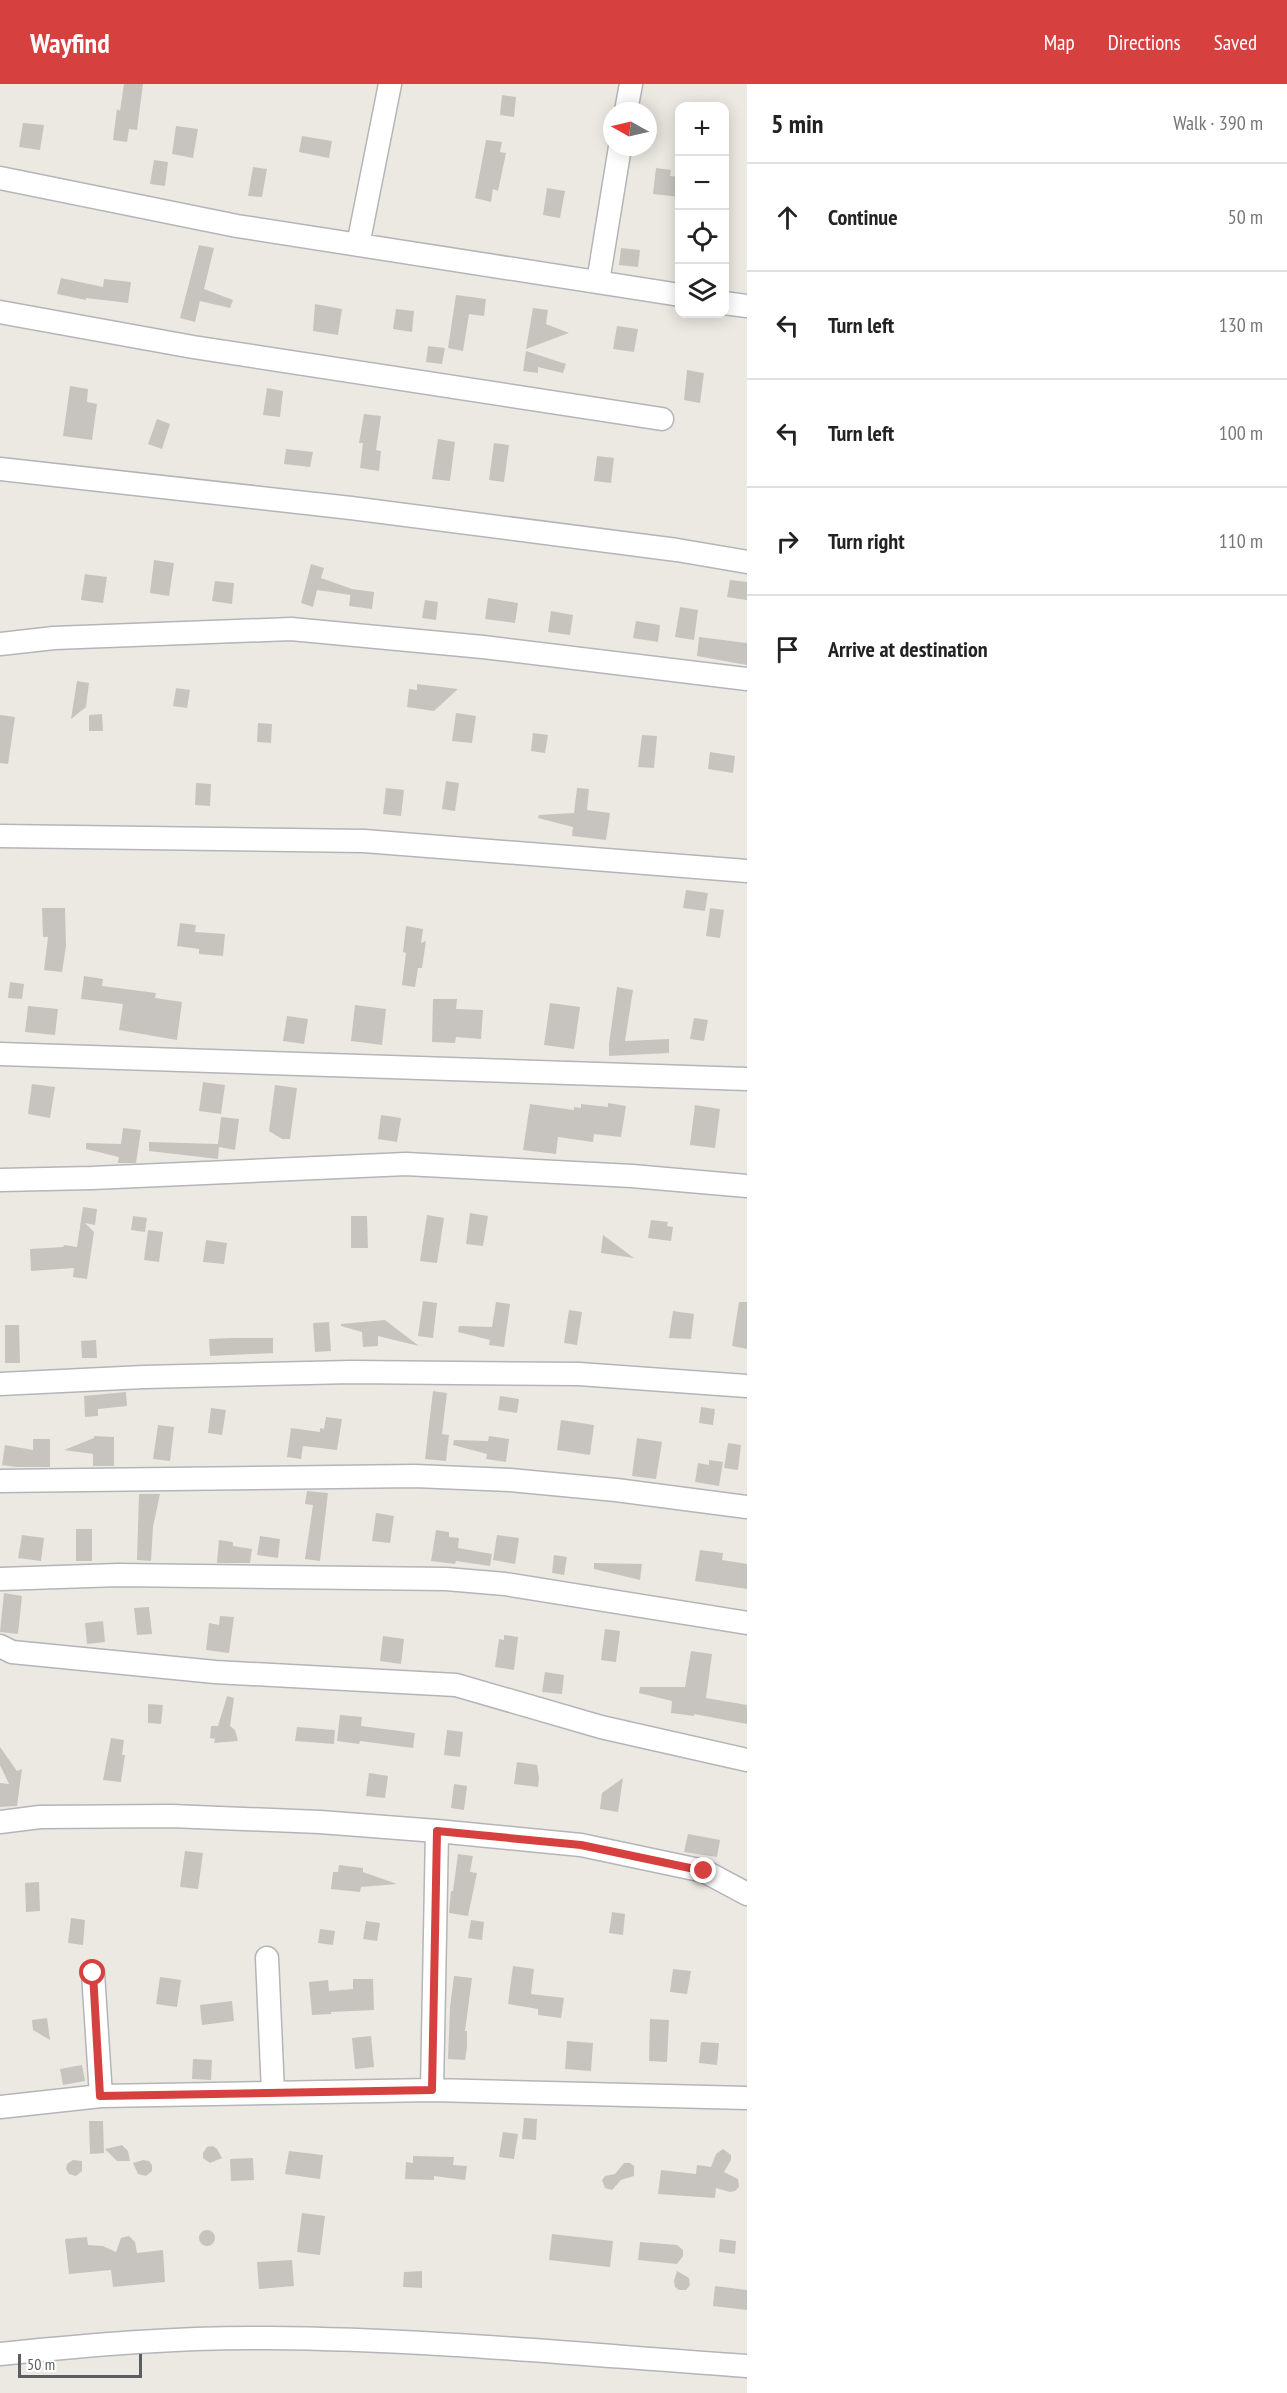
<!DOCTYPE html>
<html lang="en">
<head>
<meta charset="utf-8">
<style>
	body { margin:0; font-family:"PT Sans Narrow",sans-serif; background:#f6f6f6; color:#222 }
	.controls { position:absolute; right:18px; top:18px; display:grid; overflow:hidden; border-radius:12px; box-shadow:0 3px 15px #0003 }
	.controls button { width:54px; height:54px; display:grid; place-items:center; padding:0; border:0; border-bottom:2px solid #e0e0e0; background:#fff; color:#222; font:30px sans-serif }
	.compass { position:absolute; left:603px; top:18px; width:54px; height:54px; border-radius:50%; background:#fff; box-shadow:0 3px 15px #0003; rotate:278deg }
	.scale { position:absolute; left:18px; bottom:15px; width:124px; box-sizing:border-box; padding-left:6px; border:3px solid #5a5e61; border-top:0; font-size:16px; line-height:21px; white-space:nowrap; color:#5a5e61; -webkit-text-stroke:4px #fff; paint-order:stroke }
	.stop { position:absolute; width:18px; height:18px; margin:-14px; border:4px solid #d6403e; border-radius:50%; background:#fff }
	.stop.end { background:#d6403e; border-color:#fff; box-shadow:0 2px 6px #0008 }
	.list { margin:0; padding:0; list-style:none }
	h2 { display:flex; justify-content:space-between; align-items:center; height:78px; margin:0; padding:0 24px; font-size:26px }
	h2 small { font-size:20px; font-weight:400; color:#767676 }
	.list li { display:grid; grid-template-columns:39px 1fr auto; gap:18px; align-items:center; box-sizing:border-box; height:108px; padding:0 24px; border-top:2px solid #e0e0e0 }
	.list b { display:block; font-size:22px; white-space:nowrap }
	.list em { font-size:20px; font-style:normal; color:#767676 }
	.icon { flex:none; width:33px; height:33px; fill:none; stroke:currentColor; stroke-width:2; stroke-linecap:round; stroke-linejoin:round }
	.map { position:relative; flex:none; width:747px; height:2309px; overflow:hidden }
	header { display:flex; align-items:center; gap:36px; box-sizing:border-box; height:84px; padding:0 30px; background:#d6403e; color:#fff }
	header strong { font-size:28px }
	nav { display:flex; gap:33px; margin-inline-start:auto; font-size:21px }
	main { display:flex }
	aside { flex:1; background:#fff }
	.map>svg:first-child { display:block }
</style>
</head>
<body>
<header>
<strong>Wayfind</strong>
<nav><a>Map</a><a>Directions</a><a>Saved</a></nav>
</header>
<main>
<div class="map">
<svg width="747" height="2309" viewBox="0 0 747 2309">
	<rect width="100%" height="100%" fill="#ece9e2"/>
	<path fill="#c7c4bf" d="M124,0H143L137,46L129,45L127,58L113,56L117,25L120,27Z
		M502,11L516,13L514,33L500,31Z
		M23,39L44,41L40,66L19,63Z
		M176,42L198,45L193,74L172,70Z
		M302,52L332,57L329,74L299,68Z
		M486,56L502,58L500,68L506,69L498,107L493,105L491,118L475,114Z
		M154,76L168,78L165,102L150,100Z
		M253,83L267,85L262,113L248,112Z
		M656,84L671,86L670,92L680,93V113L653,110Z
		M547,104L565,107L560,134L543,131Z
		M199,161L214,164L204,205L233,216L230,224L200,217L195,238L180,234Z
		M621,164L640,166L638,183L619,181Z
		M61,194L103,203L104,195L131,198L128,219L86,214V216L57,210Z
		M456,211L486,215L484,232L469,230L463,267L448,264Z
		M315,220L342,225L338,251L313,247Z
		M533,224L548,226L546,240L569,249L526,265Z
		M396,225L414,227L412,248L393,245Z
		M617,242L638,245L634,268L613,265Z
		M428,262L445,264L442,280L426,278Z
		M526,267L566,280L563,289L538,283V289L523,287Z
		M687,286L704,289L700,319L684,316Z
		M70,302L88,305L87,318L97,320L92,356L63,352Z
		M267,304L283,307L280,333L263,331Z
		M364,330L381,332L376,366L381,367L379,387L360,384L363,359H359Z
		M157,335L170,340L162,365L148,360Z
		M438,355L455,358L450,397L432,395Z
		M494,359L509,361L504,398L489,396Z
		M286,365L313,368L310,383L284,380Z
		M597,372L614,374L611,399L594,397Z
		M154,476L174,479L169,512L150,509Z
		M311,480L324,484L321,494L352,505L374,508L372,525L349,522L351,507V511L317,506L313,523L301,519Z
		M85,490L107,493L103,519L81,516Z
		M730,496L747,498V516L727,513Z
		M215,497L234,499L232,520L212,517Z
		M488,514L518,519L515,539L485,535Z
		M425,516L438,518L436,536L422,534Z
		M680,523L698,526L694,556L675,553Z
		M551,527L573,531L570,551L548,548Z
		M636,537L660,541L658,558L633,554Z
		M699,553L747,559V581L697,572Z
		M77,597L89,599L86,623L71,635Z
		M417,600L458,605L434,627L407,623L409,605L417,606Z
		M176,604L190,606L187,624L173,622Z
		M456,629L476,632L472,659L452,657Z
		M102,630L103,647H89V631Z
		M0,631L15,633L8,680L0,679Z
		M258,639L272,640L271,659L257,658Z
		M533,649L548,651L545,669L531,667Z
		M642,651L657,652L654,684L638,683Z
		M710,668L735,672L733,689L708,685Z
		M446,697L459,699L455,727L442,725Z
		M196,699L211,700L210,722L195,721Z
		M386,704L404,706L401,732L383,730Z
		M577,704L589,705L587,726L610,729L606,756L572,752L573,743L538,734L539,731L574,729Z
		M686,806L708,809L705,827L683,824Z
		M42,824H65L66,862L62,888L44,886L48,853H43Z
		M710,824L724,826L720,854L706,852Z
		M180,839L196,841L195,848L225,850L223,872L199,870V865L177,862Z
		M406,842L423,845L421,859L426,857L422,884H418L415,903L402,901L406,869L403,868Z
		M84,892L103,895L102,902L156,909L155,914L182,918L177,956L119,946L123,920L81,915Z
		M10,898L24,900L22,915L8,914Z
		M617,903L633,906L625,957L669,955V969L609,972V960Z
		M433,915H457L456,925L483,926L481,955L456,953L455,959L432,958Z
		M550,919L580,923L574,965L544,961Z
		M355,921L386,925L382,961L351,957Z
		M28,922L58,925L55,951L25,948Z
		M287,932L308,935L304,960L283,957Z
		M694,934L708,936L704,957L690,955Z
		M203,998L225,1001L221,1030L199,1027Z
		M32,1000L55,1003L50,1034L28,1030Z
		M275,1001L297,1004L290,1055H282L269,1047Z
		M608,1019L626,1022L621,1053L594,1050L593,1058L558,1053L556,1070L523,1066L530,1020L574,1026V1023L581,1024V1020L608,1023Z
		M695,1021L720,1025L715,1064L690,1061Z
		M381,1031L401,1034L397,1058L378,1055Z
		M221,1033L239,1035L235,1066L219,1063L218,1075L149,1067V1058L218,1060Z
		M123,1044L141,1046L136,1079H118L119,1073L86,1065V1059L121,1060Z
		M83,1123L97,1125L95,1141L85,1139L94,1148L87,1195L73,1193L74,1184L31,1187L30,1165L63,1163L64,1161L77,1163Z
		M470,1129L488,1132L483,1162L466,1160Z
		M427,1131L444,1134L437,1179L420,1177Z
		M133,1132L147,1134L145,1148L131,1146Z
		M351,1132H367L368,1164H351Z
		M651,1136L668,1138L667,1142L673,1143L671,1157L648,1154Z
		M148,1146L163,1148L159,1178L144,1176Z
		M603,1151L634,1174L601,1169Z
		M206,1156L227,1159L224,1180L203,1178Z
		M423,1217L437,1219L433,1254L418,1252Z
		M496,1218L510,1220L504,1263L489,1261L490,1256L458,1248L459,1242L492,1243Z
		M739,1218H747V1265L732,1262Z
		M569,1226L582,1228L577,1261L564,1259Z
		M673,1227L694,1230L691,1255L669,1254Z
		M385,1236L419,1262L378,1252V1262L363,1263L362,1248L341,1242V1240Z
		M329,1238L331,1267L315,1268L313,1239Z
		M5,1241H19L20,1279H5Z
		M232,1254H273V1269L210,1272L209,1255Z
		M96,1256L97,1274H82L81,1257Z
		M433,1307L447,1309L442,1350L449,1351L446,1377L425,1375Z
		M126,1308L127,1322L98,1325V1332L85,1333L84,1312Z
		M500,1312L519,1315L517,1329L498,1326Z
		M701,1323L715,1325L713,1341L699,1339Z
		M211,1324L226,1326L222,1351L208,1349Z
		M326,1333L342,1335L337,1366L303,1362L301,1375L287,1373L291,1344L320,1348V1344L324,1345Z
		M561,1336L594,1341L590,1371L557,1366Z
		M158,1341L174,1343L170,1377L153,1375Z
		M94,1352L114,1353V1382H93V1370L64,1366L94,1354Z
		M489,1352L509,1355L506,1378L486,1375L487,1370L453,1361L454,1356L488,1357Z
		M637,1354L662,1358L656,1395L632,1392Z
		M33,1355H50V1383H16L2,1381L5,1361L33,1366Z
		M728,1359L741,1361L738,1386L724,1384Z
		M709,1376L723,1378L719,1402L695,1398L698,1379L709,1381Z
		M307,1407L328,1409L320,1477L305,1475L313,1421L305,1420Z
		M139,1410H160L153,1443L151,1477L137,1476Z
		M376,1429L394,1432L390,1459L372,1457Z
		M76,1445H92V1477H76Z
		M436,1446L449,1448V1453L459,1454L458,1464L492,1470L490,1482L456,1477L455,1480L431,1477Z
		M22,1451L44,1454L41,1477L18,1474Z
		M497,1451L519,1454L515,1480L493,1476Z
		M260,1452L280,1455L278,1474L257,1471Z
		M219,1456L233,1458V1462L252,1465L250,1479H217Z
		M700,1466L723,1469L722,1476L747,1480V1505L695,1497Z
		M554,1471L567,1473L564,1491L552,1489Z
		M594,1479L642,1480L640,1496L594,1485Z
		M4,1509L22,1512L18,1550L0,1548Z
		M149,1523L152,1550L137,1551L134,1524Z
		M220,1532L234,1533L229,1569L206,1566L209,1539L219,1541Z
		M103,1537L105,1558L87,1560L85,1539Z
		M605,1545L620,1547L616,1578L601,1576Z
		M504,1551L518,1553L514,1586L495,1583L499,1555L504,1556Z
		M383,1552L404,1555L401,1580L380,1577Z
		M691,1567L712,1570L706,1614L747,1621V1640L694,1630V1632L671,1629L672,1617L639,1609L640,1603H685Z
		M545,1588L564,1591L562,1610L542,1608Z
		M227,1612L234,1614L230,1642L235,1646L238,1657L214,1659L215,1655L210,1654L211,1642H218Z
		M148,1620L163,1621L161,1640L148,1639Z
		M340,1631L362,1633L361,1642L415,1649L413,1664L360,1657L359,1660L337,1657Z
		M297,1643L335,1646L334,1660L295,1657Z
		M447,1646L463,1648L460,1673L444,1671Z
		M111,1654L124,1656L122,1671H125L121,1698L103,1696Z
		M0,1663L17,1687L22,1685L17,1722L0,1723V1699L9,1700L0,1681Z
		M517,1678L537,1681L539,1694L538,1703L514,1700Z
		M369,1689L388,1692L385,1714L366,1712Z
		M623,1694L618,1728L600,1725L602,1709Z
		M454,1700L467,1702L464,1726L451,1724Z
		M688,1750L720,1756L717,1773L684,1768Z
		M185,1767L203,1769L198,1805L180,1803Z
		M458,1770L473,1772L470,1788L477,1789L468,1832L449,1829L451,1807H453Z
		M339,1781L363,1784V1788L397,1800L361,1803L360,1808L331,1805L333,1788H338Z
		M39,1798L40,1827L26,1828L25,1799Z
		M612,1828L625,1830L623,1851L609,1849Z
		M71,1834L85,1836L83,1861L68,1859Z
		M471,1836L484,1838L482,1856L468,1854Z
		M366,1837L380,1839L377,1857L363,1855Z
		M320,1845L335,1847L333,1861L318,1859Z
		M513,1882L534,1885L531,1910L564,1914L561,1934L538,1931V1925L508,1920Z
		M673,1885L691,1887L687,1910L670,1908Z
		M454,1892L472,1894L465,1947H467V1963L465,1976L448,1975L450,1923Z
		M160,1893L181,1896L177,1923L156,1920Z
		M353,1895H373L374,1926L331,1928V1930L312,1931L309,1898L328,1896L329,1907L353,1905Z
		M232,1917L234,1937L202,1941L200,1921Z
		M47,1934L50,1956L33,1946L32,1936Z
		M650,1935L669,1936L667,1978L649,1977Z
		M371,1952L374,1983L355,1985L352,1954Z
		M567,1957L593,1959L591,1987L565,1985Z
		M701,1958L719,1959L717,1981L699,1979Z
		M193,1975L212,1976L211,1996L192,1995Z
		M82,1981L85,1997L63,2001L60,1985Z
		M524,2034L537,2035L536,2056L522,2055Z
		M89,2037H103L104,2069L90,2070Z
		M503,2048L518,2050L514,2075L499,2073Z
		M122,2061L128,2067L130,2077H117L105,2065Z
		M213,2062L217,2065L222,2074L210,2079L203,2074V2069L207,2063Z
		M723,2065L731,2071V2076L724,2088L738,2095L739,2103L735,2107L730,2108L716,2104L715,2114L658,2110L661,2086L696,2090L697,2081L711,2083L716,2070Z
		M289,2067L323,2071L320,2095L285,2090Z
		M413,2072L454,2073L453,2081L467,2082L465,2096L434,2092V2096L405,2095L406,2078L413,2079Z
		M253,2074L254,2096L231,2097L230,2075Z
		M73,2076L82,2077V2087L76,2092L69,2090L66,2085L67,2080Z
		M143,2076L149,2077L152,2081V2087L146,2092L138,2090L133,2079Z
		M624,2079H630L634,2082V2092L621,2096L612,2106L605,2104L602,2096L605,2092L615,2090Z
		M302,2129L325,2132L320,2171L297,2168Z
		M199 2154a8 8 0 1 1 16 0a8 8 0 1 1-16 0Z
		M552,2150L613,2157L610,2183L549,2176Z
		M129,2152L135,2158L137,2169L163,2166L165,2198L113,2203L111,2186L69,2190L65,2155L87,2153L88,2161L103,2162L116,2168L121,2154Z
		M720,2155L736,2157L735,2170L719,2168Z
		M640,2158L677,2161L683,2166V2172L677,2180L638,2176Z
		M292,2176L294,2202L259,2205L257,2178Z
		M422,2187V2204L403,2203L404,2188Z
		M677,2187L689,2194L690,2201L686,2206H679L675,2203L674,2197Z
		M715,2202L747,2206V2226L713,2222Z"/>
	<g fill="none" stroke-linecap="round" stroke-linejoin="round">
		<g stroke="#b3b5b8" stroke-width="25">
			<path id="minor" d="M626,27L631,0
				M0,94L237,142L680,211
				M358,161L390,0
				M598,198L620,63
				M724,219L747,222
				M0,228L193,263L662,335
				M0,385L351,424L677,466L747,478
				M0,560L54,554L291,545L483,563L747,595
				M0,752L364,757L747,787
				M0,970L747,995
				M0,1096L92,1094L406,1080L632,1092L747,1102
				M0,1300L144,1293L351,1288L579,1290L747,1302
				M0,1397L415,1392L510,1396L616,1406L747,1423
				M0,1495L119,1491L446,1495L505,1500L747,1539
				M0,1562L12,1568L215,1588L456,1601L601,1643L747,1676
				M0,1738L40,1733L171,1732L320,1738L437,1747L581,1761L704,1787L747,1810
				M267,1874L273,2008
				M93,1889L101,2012
				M432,2006L437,1747
				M0,2023L101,2012L432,2006L747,2014
				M0,2270C89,2261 178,2253 267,2254C427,2255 587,2271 747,2282"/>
		</g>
		<use href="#minor" stroke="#fff" stroke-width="22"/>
	</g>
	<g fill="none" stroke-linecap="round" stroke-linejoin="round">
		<path stroke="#d6403e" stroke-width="8" d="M93,1889L100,2012L432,2006L437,1747L581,1761L704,1787"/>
	</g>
</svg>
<div class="controls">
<button>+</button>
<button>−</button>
<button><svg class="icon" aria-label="locate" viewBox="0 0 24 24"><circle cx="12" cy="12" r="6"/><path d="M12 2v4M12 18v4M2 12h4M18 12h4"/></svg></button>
<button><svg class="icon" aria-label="layers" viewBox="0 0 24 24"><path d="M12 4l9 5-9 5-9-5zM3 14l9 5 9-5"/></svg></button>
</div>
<svg class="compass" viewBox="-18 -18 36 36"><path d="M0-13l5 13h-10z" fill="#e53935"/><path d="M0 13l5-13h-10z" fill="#767676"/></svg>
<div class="scale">50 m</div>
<div class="stop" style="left:93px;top:1889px"></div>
<div class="stop end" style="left:704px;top:1787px"></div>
</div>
<aside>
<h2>5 min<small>Walk · 390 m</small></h2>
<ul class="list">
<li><svg class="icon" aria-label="ahead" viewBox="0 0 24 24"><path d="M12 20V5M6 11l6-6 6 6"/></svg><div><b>Continue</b></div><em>50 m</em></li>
<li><svg class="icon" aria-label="left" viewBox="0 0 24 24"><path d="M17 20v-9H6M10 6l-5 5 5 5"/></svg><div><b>Turn left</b></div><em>130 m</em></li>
<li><svg class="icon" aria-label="left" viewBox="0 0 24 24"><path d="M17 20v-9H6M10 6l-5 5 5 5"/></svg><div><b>Turn left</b></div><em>100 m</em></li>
<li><svg class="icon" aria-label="right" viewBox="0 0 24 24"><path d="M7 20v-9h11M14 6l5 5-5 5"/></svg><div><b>Turn right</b></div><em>110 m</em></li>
<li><svg class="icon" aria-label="arrive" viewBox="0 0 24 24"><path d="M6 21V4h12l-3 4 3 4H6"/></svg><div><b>Arrive at destination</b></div></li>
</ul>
</aside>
</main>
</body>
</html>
